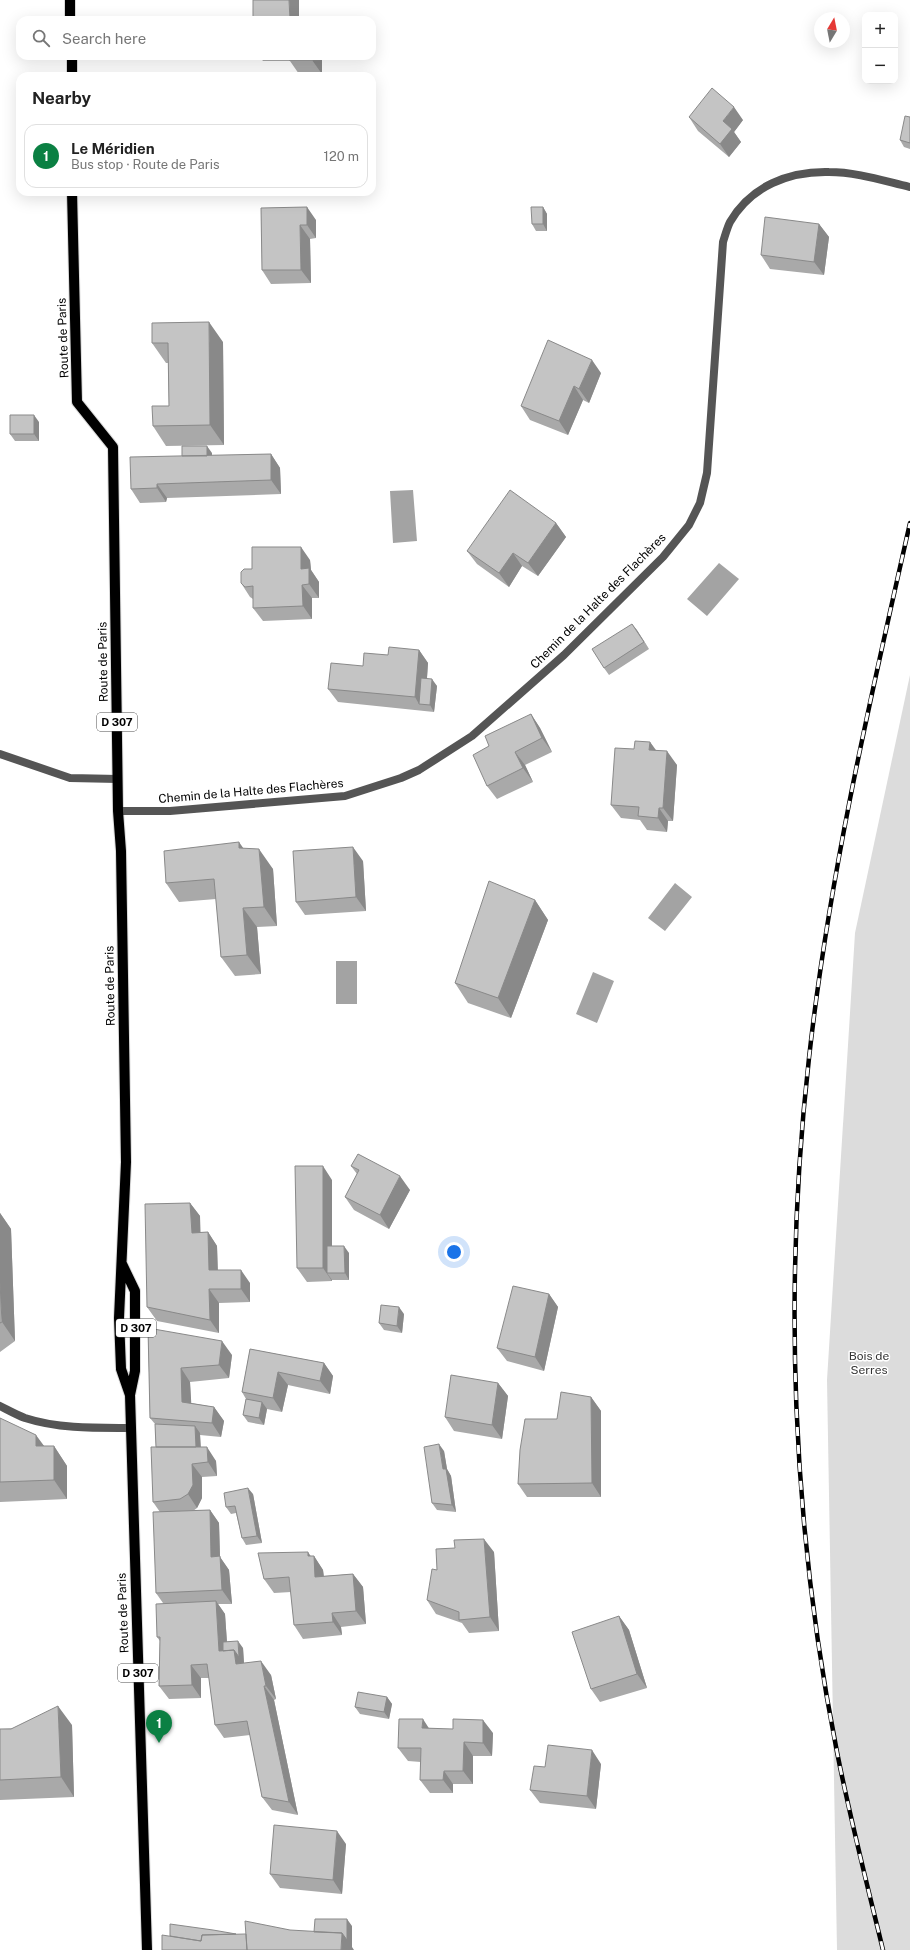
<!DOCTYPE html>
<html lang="en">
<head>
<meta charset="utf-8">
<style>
	body { margin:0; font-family:"Public Sans",sans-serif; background:#f6f6f6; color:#222 }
	.controls { position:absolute; right:12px; top:12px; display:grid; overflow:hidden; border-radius:8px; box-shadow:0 4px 16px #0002 }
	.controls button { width:36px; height:36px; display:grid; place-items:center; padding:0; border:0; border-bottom:1px solid #e0e0e0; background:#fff; color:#222; font:20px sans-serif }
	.compass { position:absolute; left:814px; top:12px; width:36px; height:36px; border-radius:50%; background:#fff; box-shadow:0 4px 16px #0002; rotate:10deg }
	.you { position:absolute; left:454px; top:1252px; width:14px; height:14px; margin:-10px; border:3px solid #fff; border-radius:50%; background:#1a73e8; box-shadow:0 0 0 6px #1a73e833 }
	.badge { display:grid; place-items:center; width:26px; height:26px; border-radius:50%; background:#0b8043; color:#fff; font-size:13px; font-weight:700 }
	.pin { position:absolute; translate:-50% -33px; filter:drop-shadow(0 1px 2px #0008) }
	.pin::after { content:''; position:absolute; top:21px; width:14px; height:12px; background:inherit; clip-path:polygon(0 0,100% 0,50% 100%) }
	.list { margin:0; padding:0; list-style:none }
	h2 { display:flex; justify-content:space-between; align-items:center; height:52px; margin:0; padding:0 16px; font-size:17px }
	h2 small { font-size:13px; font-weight:400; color:#767676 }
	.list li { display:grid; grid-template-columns:26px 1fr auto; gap:12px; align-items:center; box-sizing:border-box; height:64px; margin:0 8px 8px; padding:0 8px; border:1px solid #e0e0e0; border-radius:12px }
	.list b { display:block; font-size:15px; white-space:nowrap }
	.list p { margin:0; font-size:13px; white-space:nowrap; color:#767676 }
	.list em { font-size:13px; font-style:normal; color:#767676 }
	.icon { flex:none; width:22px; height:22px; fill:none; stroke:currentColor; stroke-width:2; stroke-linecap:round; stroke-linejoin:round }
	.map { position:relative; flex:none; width:910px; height:1950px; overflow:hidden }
	.search { position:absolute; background:#fff; box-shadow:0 4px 16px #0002; left:16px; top:16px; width:360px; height:44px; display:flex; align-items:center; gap:10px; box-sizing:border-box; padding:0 14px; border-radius:12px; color:#767676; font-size:15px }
	.panel { position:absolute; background:#fff; box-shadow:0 4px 16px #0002; left:16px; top:72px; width:360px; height:124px; border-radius:12px }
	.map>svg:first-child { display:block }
</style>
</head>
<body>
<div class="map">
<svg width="910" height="1950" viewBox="0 0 910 1950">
	<rect width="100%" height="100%" fill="#fff"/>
	<path fill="#dcdcdc" d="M910,675V1950H837L827,1380L855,933Z"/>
	<path fill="#a3a3a3" d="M413,490L417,541L393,543L390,491Z
		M719,563L739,579L707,616L687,599Z
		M675,883L692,897L665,931L648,918Z
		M336,961H357V1004H336Z
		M593,972L614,981L597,1023L576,1014Z"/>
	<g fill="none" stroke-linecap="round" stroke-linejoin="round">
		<g stroke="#dbdbdb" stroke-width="12">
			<path id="primary" d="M70,0V20
				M72,56V76
				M72,192L77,402L113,447L118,811L121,851L126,1162L119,1318L121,1369L130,1395
				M122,1264L135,1291V1371L130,1395L147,1950"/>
		</g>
		<path stroke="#555" stroke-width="8" d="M0,754L70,778L118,779
			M118,811H170L345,796L401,778L419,770L472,736L564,655L663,557L689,525L700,503L707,473L723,242C725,236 727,228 730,222C751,186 789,171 829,172C856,172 884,181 910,187
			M0,1406C8,1410 17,1415 25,1418C59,1429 96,1428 131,1428"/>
		<use href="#primary" stroke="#000" stroke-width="10"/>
		<g stroke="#000" stroke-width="4.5">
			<path id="rail" d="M883,1950C867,1884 850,1818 837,1752C792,1525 783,1288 809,1058C829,877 870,700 910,523"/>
		</g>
		<use href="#rail" stroke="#fff" stroke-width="3" stroke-dasharray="9" stroke-linecap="butt"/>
	</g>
	<path fill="#a9a9a9" d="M259,56H322V74H299L290,61H263Z
		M689,117L743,120L734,132L741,142L729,157L698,131Z
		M910,117V149L904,147L900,140Z
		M543,207L547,214V231H536L532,224Z
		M261,208L316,220V238L310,239L311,283L271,284L262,270Z
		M819,224L829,237L824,275L770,269L761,255Z
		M223,342L224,445L166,446L153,426L169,406L168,363H166L152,343Z
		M601,373L589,403L583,400L568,435L530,420L521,406Z
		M39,422V441H15L10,434Z
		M212,453V456L271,454L280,468L281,494L167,498L166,502L140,503L131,489L182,456Z
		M556,523L566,537L538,576L522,566L509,587L477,564L467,551Z
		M310,560L311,570L319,582V598H312V619L263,621L253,608V599L250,597L241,583L252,569Z
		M632,624L649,649L609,675L604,668Z
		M419,650L428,663L427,679L437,686L434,712L338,702L328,689L363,666L388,655Z
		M531,714L540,728L552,752L525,765L533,782L497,799L487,786L489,746Z
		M650,742L656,750L677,765L673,821H668L667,832L647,830L640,820L621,818L611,805L634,749Z
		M243,848L273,869L277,926L257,927L261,974L235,976L221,957L216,899L179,902L166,883Z
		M363,861L366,911L305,915L296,902Z
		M535,900L548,920L511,1018L468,1003L455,983Z
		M351,1166L410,1190L389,1229L354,1210L345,1197L357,1174Z
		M332,1180V1246L349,1253V1280H332V1281L307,1282L297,1268Z
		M190,1203L200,1216V1233L208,1232L217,1246L218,1270L250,1283V1302L219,1303V1333L157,1321L147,1307Z
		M0,1213L11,1229L15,1341L0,1352Z
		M549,1294L558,1307L544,1371L507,1361L497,1348Z
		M404,1314L402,1333L384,1330L379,1323Z
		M148,1328L232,1355L229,1378L190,1382L191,1403L214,1407L224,1421L221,1437L200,1435L201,1447L216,1461L217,1476L202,1477V1498L197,1508L193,1511L210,1510L219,1523L220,1557L229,1570L232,1604H218L225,1614L227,1642L243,1648L244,1663L271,1675L276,1699L274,1700L298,1815L272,1810L262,1797L250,1735L224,1738L215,1725L209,1678H201V1698L169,1699L159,1686L160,1641L157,1637L163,1603L156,1593L160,1512L153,1502L156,1447L155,1424L150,1418Z
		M250,1349L324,1363L333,1376L330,1394L288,1385L282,1412L267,1409L264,1425L248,1422L243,1415L246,1399L242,1392Z
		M498,1383L508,1396L502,1439L454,1431L445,1417Z
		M591,1397L601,1411V1497H527L518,1484L557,1419Z
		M0,1418L44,1446H54L67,1466V1499L0,1502Z
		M444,1451L447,1469L451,1476L456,1512L437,1510L432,1503Z
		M253,1494L262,1543L246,1545L242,1538L236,1513L231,1514L226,1507Z
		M455,1548L494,1552L499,1631L469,1633L462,1623L436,1614L427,1600L437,1570Z
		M311,1556H314L323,1570L324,1576L353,1574L363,1587L366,1624L341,1627L342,1635L303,1639L294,1625L291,1592L274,1593L264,1579Z
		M619,1616L629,1630L647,1688L600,1702L591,1689Z
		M387,1697L392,1704L389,1719L360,1714L355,1707Z
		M72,1725L74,1797L0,1800V1729Z
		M430,1728L493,1733L492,1756H473V1784H453V1793H430L420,1780L421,1762L408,1761L398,1748Z
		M601,1764L596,1809L540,1803L530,1790L545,1767Z
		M346,1844L342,1894L280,1888L270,1874Z"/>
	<path fill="#898989" d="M289,0H299V20H290Z
		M312,56H322V74L312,60Z
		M734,107L743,120L734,132L741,142L729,157L720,144L723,121Z
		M307,207L316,220V238L307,225Z
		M543,207L547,214V231L543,224Z
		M819,224L829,237L824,275L814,262Z
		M300,225L310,239L311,283L301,270Z
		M209,322L223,342L224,445L210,425Z
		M592,360L601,373L589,403L579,389Z
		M574,386L583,400L568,435L559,421Z
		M34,415L39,422V441L34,434Z
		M207,446L212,453V469L207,462Z
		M271,454L280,468L281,494L271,480Z
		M157,484L167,498L166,502L157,488Z
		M556,523L566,537L538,576L528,563Z
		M301,547L310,560L311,570L319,582V598L309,584L301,569Z
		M513,553L522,566L509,587L499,573Z
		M302,585L312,598V619L303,606Z
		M632,624L637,630L649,649L644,642Z
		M419,650L428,663L425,704H419L415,697Z
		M432,679L437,686L434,712L430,705Z
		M531,714L540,728L552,752L542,738Z
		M650,742L659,755L649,750Z
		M667,751L677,765L673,821L663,808Z
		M515,752L525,765L533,782L523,768Z
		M659,808L668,821L667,832L658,818Z
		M239,842L253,862L239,848Z
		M353,847L363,861L366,911L356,897Z
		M259,849L273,869L277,926L264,907Z
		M535,900L548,920L511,1018L498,998Z
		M243,908L257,927L261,974L247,955Z
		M323,1166L332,1180V1273H327L332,1280V1281L323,1268Z
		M400,1176L410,1190L389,1229L380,1215Z
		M190,1203L200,1216L201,1246L192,1233Z
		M0,1213L11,1229L15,1341L2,1322L0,1282Z
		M208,1232L217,1246L218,1284L209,1270Z
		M344,1246L349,1253V1280L345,1273Z
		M241,1270L250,1283V1302L241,1289Z
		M209,1289L219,1303V1333L210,1320Z
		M549,1294L558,1307L544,1371L535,1357Z
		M399,1307L404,1314L402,1333L397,1326Z
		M222,1341L232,1355L229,1378L219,1365Z
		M324,1363L333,1376L330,1394L320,1381Z
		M181,1368L190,1382L192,1415L182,1402Z
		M278,1372L288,1385L282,1412L273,1398Z
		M498,1383L508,1396L502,1439L492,1425Z
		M591,1397L601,1411V1497L592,1483Z
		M262,1402L267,1409L264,1425L259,1418Z
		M214,1407L224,1421L221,1437L212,1423Z
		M195,1426L200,1433L201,1460L196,1453Z
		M36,1435L50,1454L36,1446Z
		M439,1444L444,1451L447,1469L451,1476L456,1512L452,1505L443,1469Z
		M54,1446L67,1466V1499L54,1480Z
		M207,1447L216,1461L217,1476L208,1462Z
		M192,1464L202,1477V1498L197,1508L188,1494Z
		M248,1488L253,1494L262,1543L257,1536Z
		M210,1510L219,1523L220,1557L229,1570L232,1604L222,1590L211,1557Z
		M484,1539L494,1552L499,1631L490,1617Z
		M308,1552L314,1561V1556L323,1570L325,1590L315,1577L308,1556Z
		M353,1574L363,1587L366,1624L356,1611Z
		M216,1601L225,1614L228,1658L219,1651Z
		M332,1613L341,1627L342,1635L333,1622Z
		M619,1616L629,1630L647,1688L637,1674Z
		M238,1641L243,1648L244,1664L239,1657Z
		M234,1650L244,1664H236Z
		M261,1661L271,1675L276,1699L266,1686Z
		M191,1665L201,1678V1698L192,1685Z
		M264,1686L274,1700L298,1815L289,1802Z
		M387,1697L392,1704L389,1719L384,1712Z
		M58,1706L72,1725L74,1797L61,1777Z
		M423,1719L432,1733L422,1728Z
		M483,1720L493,1733L492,1756L483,1743Z
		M464,1742L473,1756V1784L463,1771Z
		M592,1750L601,1764L596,1809L587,1796Z
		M444,1771L453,1784V1793L443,1780Z
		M337,1831L346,1844L342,1894L333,1880Z
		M347,1919L352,1926V1947L354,1950H341L342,1933Z"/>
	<path fill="#c4c4c4" stroke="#898989" d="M253,0H289L290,20H253Z
		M289,56H312V60H289Z
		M712,88L734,107L723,121L732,129L720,144L689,117Z
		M905,116L910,117V143L900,140Z
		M307,207V225H300L301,270H262L261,208Z
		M531,207H543V224H532Z
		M765,217L819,224L814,262L761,255Z
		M209,322L210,425L153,426L152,406H169L168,343H152V323Z
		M548,340L592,360L579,389L574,386L559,421L521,406Z
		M10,415H34V434H10Z
		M182,446H207V456H182Z
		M271,454V480L157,484V488L131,489L130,457Z
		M510,490L556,523L528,563L513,553L499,573L467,551Z
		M252,547H301V569L309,568V584L302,585L303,606L253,608V586L245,587L241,583V572L244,569H252Z
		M632,624L644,642L604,668L592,649Z
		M389,647L419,650L415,697L328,689L331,663L363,666L364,653L388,655Z
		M421,678L432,679L430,705L419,704Z
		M531,714L542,738L515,752L523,768L487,786L473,755L489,746L485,736Z
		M635,741L650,742L649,750L667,751L663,808H659L658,818L638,816L639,807L611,805L615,748L634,749Z
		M239,842V848L259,849L264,907L243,908L247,955L221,957L214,879L166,883L164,851Z
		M353,847L356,897L296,902L293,851Z
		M489,881L535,900L498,998L455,983Z
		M358,1154L400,1176L380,1215L345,1197L359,1170L351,1166Z
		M295,1166H323V1268H297Z
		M190,1203L192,1233L208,1232L209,1270H241V1289H209L210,1320L147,1307L145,1204Z
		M327,1246H344L345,1273H327Z
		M0,1282L2,1322L0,1323Z
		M513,1286L549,1294L535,1357L497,1348Z
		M381,1305L399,1307L397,1326L379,1323Z
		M148,1328L222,1341L219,1365L181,1368L182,1402L214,1407L212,1423L150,1418Z
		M250,1349L324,1363L320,1381L278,1372L273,1398L242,1392Z
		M451,1375L498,1383L492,1425L445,1417Z
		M561,1392L591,1397L592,1483L518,1484L520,1450L525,1419H557Z
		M246,1399L262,1402L259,1418L243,1415Z
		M0,1418L36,1435V1446H54V1480L0,1482Z
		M155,1424L195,1426L196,1447H156Z
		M439,1444L443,1469H446L452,1505L432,1503L424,1447Z
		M151,1447H207L208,1462L192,1464L193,1485L188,1494L180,1499L153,1502Z
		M248,1488L257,1536L242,1538L235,1506L226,1507L224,1493Z
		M210,1510L211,1557L220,1556L222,1590L156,1593L153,1512Z
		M484,1539L490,1617L459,1620V1612L427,1600L432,1569L437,1570L436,1549L455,1548L454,1540Z
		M308,1552V1556H314L315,1577L353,1574L356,1611L332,1613L333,1622L294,1625L289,1577L264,1579L258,1553Z
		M216,1601L219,1651L234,1650L236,1664L261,1661L266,1686H264L289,1802L262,1797L247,1721L215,1725L207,1664L191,1665L192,1685L159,1686L160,1637H157L156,1604Z
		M619,1616L637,1674L591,1689L572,1632Z
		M238,1641L239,1657L234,1650L223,1651V1642Z
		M358,1692L387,1697L384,1712L355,1707Z
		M58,1706L61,1777L0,1780V1729H11Z
		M399,1719H423L422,1728L453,1729V1719L483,1720V1743L464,1742L463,1771H444L443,1780H420L421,1748H398Z
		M548,1745L592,1750L587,1796L530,1790L534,1766L545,1767Z
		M274,1825L337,1831L333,1880L270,1874Z
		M315,1919H347V1940L342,1933L314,1932Z
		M245,1921L290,1930L342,1933L341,1950H247Z
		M170,1924L213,1930L236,1934L202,1935L201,1941L170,1936Z
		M246,1934L247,1950H162V1935L201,1941L202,1935Z"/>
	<g text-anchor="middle" stroke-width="3" stroke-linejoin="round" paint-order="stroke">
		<g fill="#fff" stroke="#4c4c4c" stroke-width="1">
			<rect x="97" y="713" width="40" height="18" rx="3"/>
			<rect x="116" y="1319" width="40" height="18" rx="3"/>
			<rect x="118" y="1664" width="40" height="18" rx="3"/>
		</g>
		<g font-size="11" font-weight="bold" fill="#000">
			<text x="117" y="726">D 307</text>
			<text x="136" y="1332">D 307</text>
			<text x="138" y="1677">D 307</text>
		</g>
		<g font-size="12" fill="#000" stroke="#fff">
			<text transform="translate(63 338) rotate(-92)" y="4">Route de Paris</text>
			<text transform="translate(598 601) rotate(-45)" y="4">Chemin de la Halte des Flachères</text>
			<text transform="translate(103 662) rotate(-91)" y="4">Route de Paris</text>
			<text transform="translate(251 791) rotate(-5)" y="4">Chemin de la Halte des Flachères</text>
			<text transform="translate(110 986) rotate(-91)" y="4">Route de Paris</text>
			<text transform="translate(123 1613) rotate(-92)" y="4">Route de Paris</text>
		</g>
		<g font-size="12" fill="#333" stroke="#fff">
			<text x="869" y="1360">Bois de<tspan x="869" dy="14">Serres</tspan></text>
		</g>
	</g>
</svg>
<div class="controls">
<button>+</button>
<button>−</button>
</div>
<svg class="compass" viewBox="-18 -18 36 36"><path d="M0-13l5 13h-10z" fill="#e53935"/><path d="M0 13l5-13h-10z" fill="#767676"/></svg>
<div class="you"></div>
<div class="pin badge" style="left:159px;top:1743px">1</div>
<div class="search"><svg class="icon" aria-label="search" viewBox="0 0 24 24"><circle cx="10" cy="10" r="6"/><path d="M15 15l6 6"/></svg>Search here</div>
<section class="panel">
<h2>Nearby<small></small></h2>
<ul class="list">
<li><span class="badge">1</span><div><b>Le Méridien</b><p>Bus stop · Route de Paris</p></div><em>120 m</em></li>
</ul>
</section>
</div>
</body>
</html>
